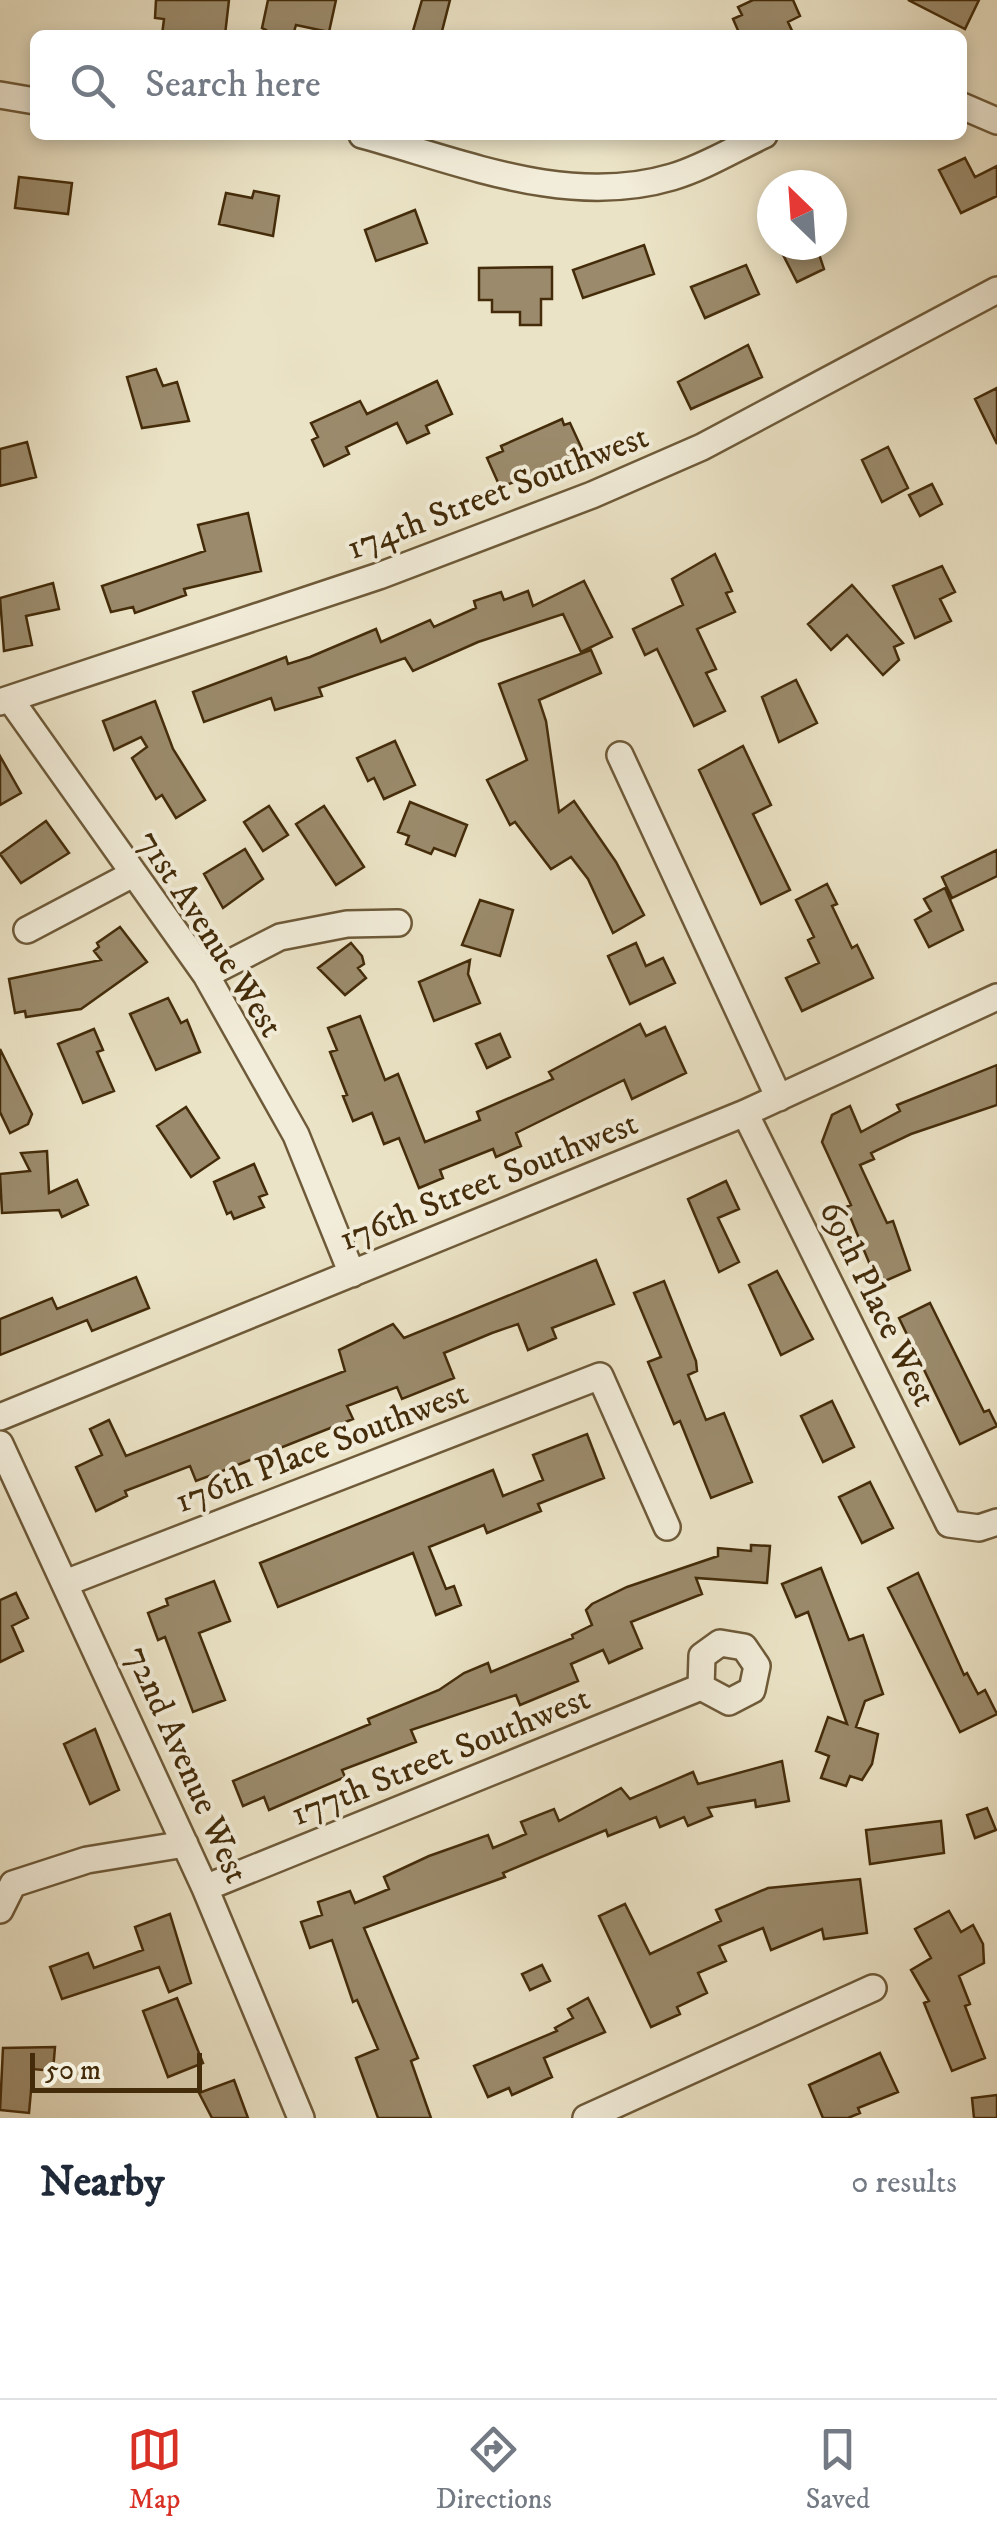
<!DOCTYPE html>
<html lang="en">
<head>
<meta charset="utf-8">
<style>
	body { margin:0; font-family:"IM FELL DW Pica",serif; background:#f2f2f3; color:#1f2937 }
	.compass { position:absolute; left:757px; top:170px; width:90px; height:90px; border-radius:50%; background:#fff; box-shadow:0 5px 15px #0003; rotate:335deg }
	.scale { position:absolute; left:30px; bottom:25px; width:172px; box-sizing:border-box; padding-left:10px; border:5px solid #442c0a; border-top:0; font-size:28px; line-height:35px; white-space:nowrap; color:#442c0a; -webkit-text-stroke:8px #f2edda; paint-order:stroke }
	.list { margin:0; padding:0; list-style:none }
	h2 { display:flex; justify-content:space-between; align-items:center; height:130px; margin:0; padding:0 40px; font-size:42px }
	h2 small { font-size:32px; font-weight:400; color:#747a83 }
	.icon { flex:none; width:55px; height:55px; fill:none; stroke:currentColor; stroke-width:2; stroke-linecap:round; stroke-linejoin:round }
	.map { position:relative; flex:none; width:997px; height:2118px; overflow:hidden }
	.search { position:absolute; background:#fff; box-shadow:0 5px 15px #0003; left:30px; right:30px; top:30px; height:110px; display:flex; align-items:center; gap:25px; box-sizing:border-box; padding:0 35px; border-radius:15px; color:#747a83; font-size:38px }
	.sheet { height:280px; background:#fff }
	nav { display:flex; justify-content:space-around; align-items:center; box-sizing:border-box; height:140px; border-top:2px solid #e0e1e3; background:#fff; font-size:28px; color:#747a83 }
	nav a { display:grid; justify-items:center; gap:5px }
	nav .on { color:#d93025 }
	.map>svg:first-child { display:block }
</style>
</head>
<body>
<div class="map">
<svg width="997" height="2118" viewBox="0 0 997 2118">
	<rect width="100%" height="100%" fill="#ebe3c6"/>
	<filter id="stains"><feTurbulence type="fractalNoise" baseFrequency=".002" numOctaves="4"/><feColorMatrix values="0 0 0 0 .2 0 0 0 0 .09 0 0 0 0 .02 0 0 0 .5 -.17"/></filter>
	<radialGradient id="worn" r=".72"><stop offset=".6" stop-color="#630" stop-opacity="0"/><stop offset="1" stop-color="#630" stop-opacity=".3"/></radialGradient>
	<path fill="#9b8b6c" stroke="#442c0a" stroke-width="2.5" d="M156,0H229L225,35H162L164,19L155,18Z
		M268,0H336L329,32L296,25L293,35H265L266,30L262,28Z
		M422,0H450L441,35L413,31Z
		M753,0H793L800,16L788,22L794,35H740L733,19L742,15L738,7Z
		M908,0H979L965,29Z
		M965,158L975,177L997,166V196L961,213L939,170Z
		M19,177L72,183L68,214L15,208Z
		M254,191L279,196L273,236L219,224L226,193L252,198Z
		M415,210L427,243L376,261L365,230Z
		M644,245L654,274L583,298L573,270Z
		M778,245H816L824,269L797,282Z
		M746,265L759,294L705,318L691,287Z
		M552,267V299H541V325H520V312H492V300H479V268Z
		M748,345L762,377L691,409L678,382Z
		M156,369L163,386L177,382L189,421L142,428L127,377Z
		M437,381L452,414L426,426L429,433L407,443L397,423L346,447L349,454L324,466L312,440L318,437L311,423L360,401L367,414Z
		M997,388V444L975,399Z
		M562,419L564,425L570,423L582,449L578,460L500,487L487,458L503,451L501,446Z
		M27,442L36,477L0,486V449Z
		M888,447L908,488L882,502L862,460Z
		M932,484L942,504L920,516L909,495Z
		M248,513L261,571L184,589L186,595L135,613L133,607L111,612L102,586L205,551L198,525Z
		M715,554L732,591L726,593L735,612L697,629L716,669L706,673L725,711L694,726L657,649L645,655L633,629L683,605L672,579Z
		M942,566L955,592L940,599L951,621L915,638L893,586Z
		M584,581L612,637L581,652L563,614L478,642L413,671L405,658L319,688L322,696L275,710L271,698L204,722L193,692L286,657L288,664L310,657L376,629L381,642L430,620L434,627L476,608L474,601L501,592L504,600L528,591L533,606Z
		M53,583L59,609L26,616L32,645L4,651L0,598Z
		M852,585L903,643L894,647L899,660L883,675L847,635L831,650L808,624Z
		M591,650L601,673L539,700L546,721L559,812L574,801L616,862L644,915L613,933L588,879L571,857L551,869L515,822L510,825L487,780L527,760L499,684Z
		M796,680L817,723L779,742L762,697Z
		M155,701L173,749L205,800L176,818L162,795L156,799L132,758L147,747L141,737L114,750L103,721Z
		M395,741L415,785L384,799L374,778L368,781L357,758Z
		M743,746L771,805L753,814L790,890L761,904L699,770Z
		M0,756L21,793L0,805Z
		M410,802L467,825L455,856L434,848L431,854L406,844L409,836L398,832Z
		M269,806L288,835L263,851L244,822Z
		M324,806L364,867L336,885L296,824Z
		M46,821L69,853L21,883L0,854Z
		M245,849L263,879L223,908L204,874Z
		M997,850V876L952,898L942,877Z
		M827,884L837,904L832,906L852,948L857,945L873,978L802,1011L786,978L819,963L808,940L814,937L796,900Z
		M945,888L963,930L929,947L915,920L931,911L924,899Z
		M480,900L513,910L500,956L462,945Z
		M120,927L147,962L81,1009L26,1017L25,1011L15,1013L9,979L101,960L94,951L99,947L97,943Z
		M351,943L362,956L364,964L358,968L366,978L345,995L318,968Z
		M636,943L646,966L663,958L675,983L630,1004L608,956Z
		M470,960L468,974L480,1003L434,1021L419,982Z
		M168,998L181,1023L187,1020L200,1052L156,1070L130,1014Z
		M360,1016L385,1080L398,1074L425,1142L480,1120L477,1112L553,1079L549,1072L640,1024L646,1036L665,1027L686,1073L632,1099L624,1080L516,1133L521,1146L496,1157L493,1149L440,1170L443,1178L419,1188L399,1138L384,1144L372,1113L353,1121L343,1096L347,1095L330,1052L337,1050L328,1028Z
		M94,1029L103,1050L97,1052L114,1091L83,1103L58,1044Z
		M500,1034L510,1057L487,1068L476,1044Z
		M0,1049L32,1114L28,1124L10,1133L0,1112Z
		M997,1065V1105L911,1134L871,1153L874,1159L860,1165L887,1223L893,1221L910,1270L878,1284L846,1207L851,1205L822,1142L832,1115L850,1106L861,1132L900,1111L897,1105Z
		M186,1107L219,1158L191,1177L157,1126Z
		M47,1151L49,1193L77,1180L88,1205L62,1217L59,1210L2,1213L0,1174L30,1171L21,1153Z
		M254,1164L267,1194L259,1197L264,1207L234,1219L231,1212L227,1214L214,1182Z
		M726,1181L739,1209L718,1218L739,1262L719,1272L688,1199Z
		M596,1260L614,1304L552,1328L556,1338L528,1350L518,1324L492,1333L444,1353L454,1378L402,1399L397,1387L347,1406L353,1419L225,1470L196,1481L190,1466L125,1491L127,1496L96,1511L76,1467L102,1455L90,1429L109,1420L126,1456L345,1371L339,1350L393,1324L404,1338Z
		M777,1271L813,1339L781,1355L749,1285Z
		M136,1277L149,1308L92,1331L87,1320L0,1355V1319L52,1298L57,1309Z
		M664,1281L696,1361L697,1371L688,1375L706,1420L724,1413L752,1482L711,1498L680,1421L674,1424L648,1362L661,1357L634,1293Z
		M930,1303L984,1412L989,1410L997,1426L960,1444L899,1318Z
		M832,1401L854,1447L823,1462L801,1416Z
		M587,1434L604,1478L538,1504L541,1511L487,1533L484,1525L429,1547L446,1589L454,1586L461,1605L436,1615L413,1553L278,1607L260,1563L493,1470L503,1496L543,1480L533,1455Z
		M870,1482L893,1528L862,1543L839,1497Z
		M751,1545L770,1546L767,1583L696,1578L702,1594L631,1622L642,1648L609,1663L603,1650L571,1664L578,1681L520,1705L516,1695L411,1730L416,1742L342,1770L345,1777L269,1810L264,1797L243,1806L233,1781L370,1724L368,1719L439,1690L464,1673L488,1663L491,1672L573,1638L572,1635L592,1625L586,1610L592,1604L627,1587L718,1556V1548L751,1551Z
		M821,1568L849,1640L863,1635L883,1694L865,1701L856,1727L878,1734L872,1764L862,1780L850,1776L846,1786L821,1778L829,1756L816,1751L828,1717L847,1724L808,1612L796,1617L782,1584Z
		M918,1573L964,1675L967,1673L978,1694L985,1690L997,1714L960,1732L888,1588Z
		M214,1581L230,1621L199,1633L225,1700L193,1712L165,1637L158,1640L148,1613L168,1605L166,1599Z
		M16,1593L28,1618L12,1626L23,1651L0,1662V1600Z
		M95,1729L119,1790L90,1804L64,1744Z
		M782,1761L789,1801L756,1807L755,1800L708,1808L712,1816L688,1826L684,1817L660,1827L656,1817L608,1836L606,1830L503,1873L505,1877L364,1928L418,2058L411,2061L431,2118H378L356,2058L378,2049L357,2000L353,2002L332,1940L310,1948L301,1922L322,1915L318,1902L350,1891L355,1903L389,1889L384,1877L429,1856L488,1835L493,1848L526,1834L521,1822L554,1809L559,1821L621,1788L630,1799L693,1772L698,1784Z
		M987,1808L996,1830L975,1838L967,1815Z
		M941,1821L944,1853L870,1864L866,1830Z
		M860,1879L867,1933L824,1939L822,1929L771,1950L763,1928L719,1946L726,1961L698,1973L707,1993L677,2007L680,2014L651,2027L599,1916L625,1904L650,1954L721,1921L716,1910L768,1888Z
		M949,1911L961,1932L973,1925L983,1944L984,1963L959,1976L970,2004L965,2006L985,2058L952,2071L924,2003L929,2001L911,1970L931,1958L915,1929Z
		M170,1914L191,1983L169,1992L159,1967L62,1999L50,1967L88,1953L94,1968L143,1950L135,1927Z
		M542,1965L550,1981L530,1990L522,1974Z
		M177,1998L203,2063L168,2077L143,2011Z
		M588,1998L605,2032L544,2058L552,2077L512,2095L509,2088L488,2097L474,2066L557,2031L555,2028L573,2018L568,2009Z
		M55,2047L53,2071L33,2069L29,2113L0,2110L3,2048Z
		M880,2053L898,2092L858,2108L860,2113L848,2118H823L809,2085Z
		M234,2080L248,2118H212L199,2093Z
		M997,2095V2118H974L972,2098Z"/>
	<g fill="none" stroke-linecap="round" stroke-linejoin="round">
		<g stroke="#6e5a39" stroke-width="30">
			<path id="minor" d="M0,95L35,101
				M962,106L997,121
				M362,135C462,162 568,208 672,177C703,168 734,149 764,135
				M10,699L206,975L296,1135L352,1274
				M0,702L379,576L592,495L702,447L997,290
				M620,755L779,1098
				M27,930L133,874
				M206,975L280,937L347,924L398,923
				M745,1113L949,1524L979,1528L997,1522
				M0,1417L745,1113L997,997
				M0,1444L205,1888L301,2118
				M68,1582L600,1376L667,1527
				M205,1888L701,1687L729,1702L752,1690L757,1666L744,1647L720,1643L702,1656L701,1687
				M0,1910L13,1884L87,1860L185,1844
				M586,2118L873,1988"/>
		</g>
		<use href="#minor" stroke="#f2edda" stroke-width="25"/>
	</g>
	<g text-anchor="middle" stroke-width="8" stroke-linejoin="round" paint-order="stroke">
		<g font-size="35" fill="#442c0a" stroke="#f2edda">
			<text transform="translate(497 491) rotate(-21)" y="12">174th Street Southwest</text>
			<text transform="translate(211 933) rotate(57)" y="12">71st Avenue West</text>
			<text transform="translate(488 1180) rotate(-22)" y="12">176th Street Southwest</text>
			<text transform="translate(879 1303) rotate(64)" y="12">69th Place West</text>
			<text transform="translate(321 1446) rotate(-21)" y="12">176th Place Southwest</text>
			<text transform="translate(440 1755) rotate(-22)" y="12">177th Street Southwest</text>
			<text transform="translate(188 1764) rotate(66)" y="12">72nd Avenue West</text>
		</g>
	</g>
	<rect width="100%" height="100%" filter="url(#stains)"/>
	<rect width="100%" height="100%" fill="url(#worn)"/>
</svg>
<svg class="compass" viewBox="-18 -18 36 36"><path d="M0-13l5 13h-10z" fill="#e53935"/><path d="M0 13l5-13h-10z" fill="#747a83"/></svg>
<div class="scale">50 m</div>
<div class="search"><svg class="icon" aria-label="search" viewBox="0 0 24 24"><circle cx="10" cy="10" r="6"/><path d="M15 15l6 6"/></svg>Search here</div>
</div>
<section class="sheet">
<h2>Nearby<small>0 results</small></h2>
<ul class="list">
</ul>
</section>
<nav>
<a class="on"><svg class="icon" aria-label="map" viewBox="0 0 24 24"><path d="M3 6l6-2 6 2 6-2v14l-6 2-6-2-6 2zM9 4v14M15 6v14"/></svg>Map</a>
<a><svg class="icon" aria-label="directions" viewBox="0 0 24 24"><path d="M12 3l9 9-9 9-9-9zM9 14v-3h6M13 9l2 2-2 2"/></svg>Directions</a>
<a><svg class="icon" aria-label="saved" viewBox="0 0 24 24"><path d="M7 4h10v16l-5-4-5 4z"/></svg>Saved</a>
</nav>
</body>
</html>
